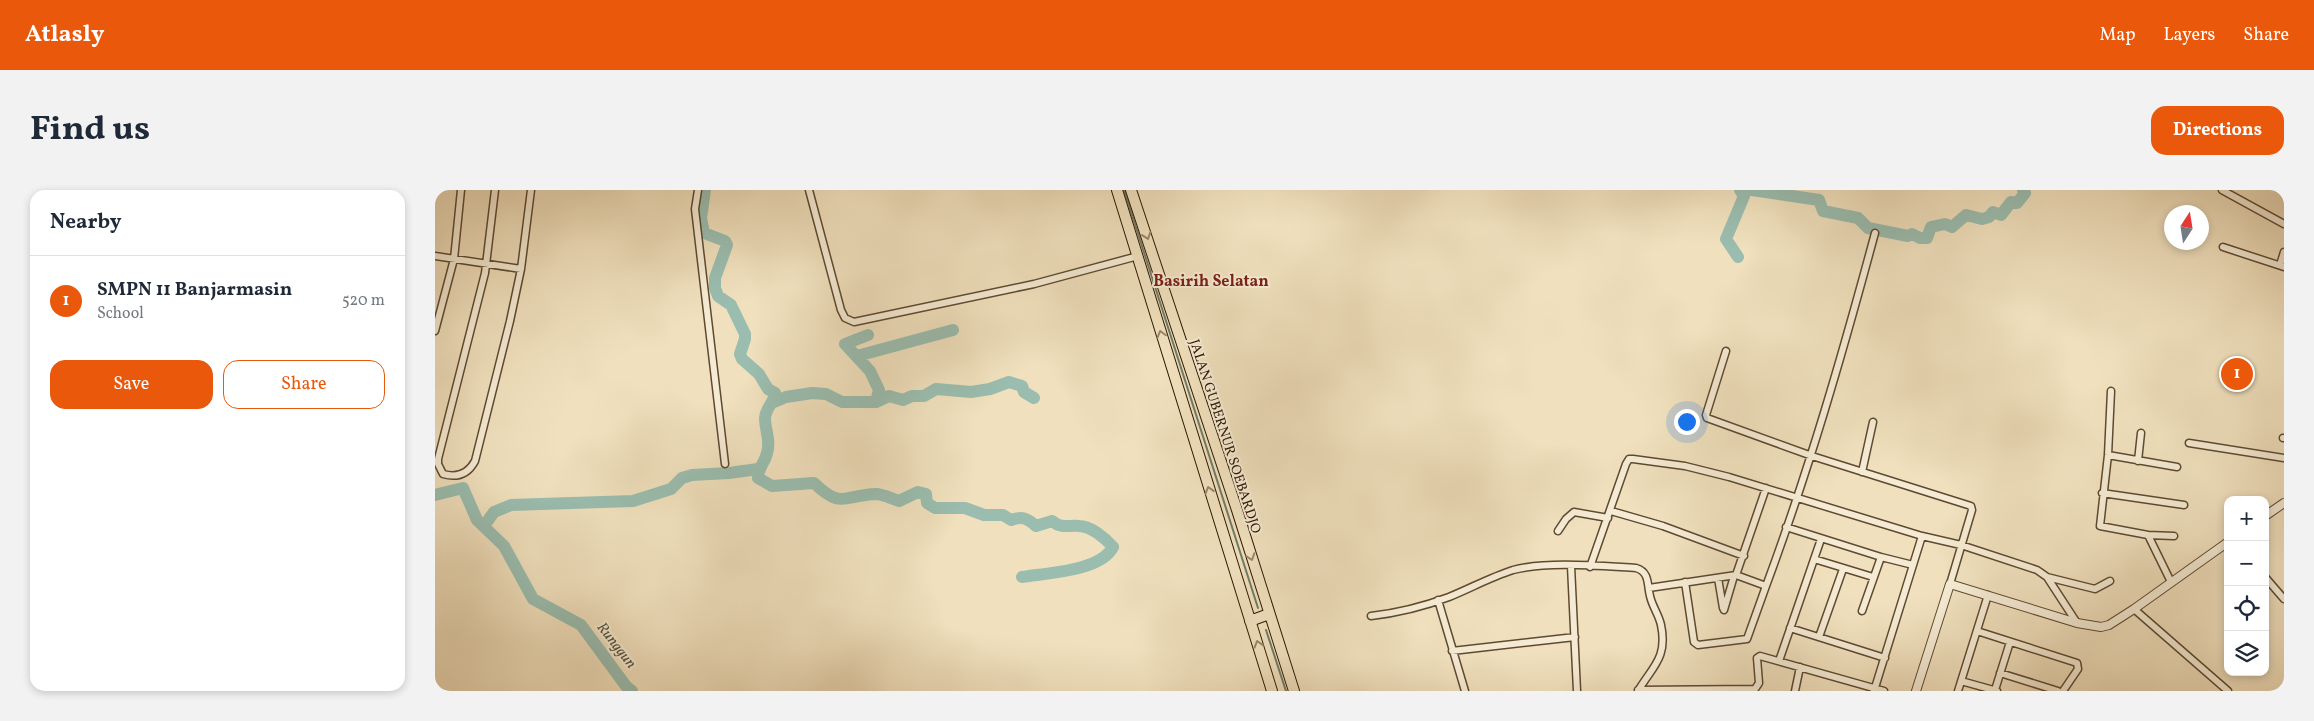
<!DOCTYPE html>
<html lang="en">
<head>
<meta charset="utf-8">
<style>
	body { margin:0; font-family:Vollkorn,serif; background:#f2f2f3; color:#1f2937 }
	.controls { position:absolute; right:15px; bottom:15px; display:grid; overflow:hidden; border-radius:10px; box-shadow:0 2px 8px #0003 }
	.controls button { width:45px; height:45px; display:grid; place-items:center; padding:0; border:0; border-bottom:1px solid #e0e1e3; background:#fff; color:#1f2937; font:25px sans-serif }
	.compass { position:absolute; left:1729px; top:15px; width:45px; height:45px; border-radius:50%; background:#fff; box-shadow:0 2px 8px #0003; rotate:12deg }
	.you { position:absolute; left:1251px; top:231px; width:18px; height:18px; margin:-12px; border:4px solid #fff; border-radius:50%; background:#1a73e8; box-shadow:0 0 0 8px #1a73e833 }
	.badge { display:grid; place-items:center; width:32px; height:32px; border-radius:50%; background:#ea580c; color:#fff; font-size:16px; font-weight:700 }
	.pin { position:absolute; translate:-50% -50%; border:2px solid #fff; box-shadow:0 1px 5px #0006 }
	.list { margin:0; padding:0; list-style:none }
	h2 { display:flex; justify-content:space-between; align-items:center; height:65px; margin:0; padding:0 20px; font-size:21px }
	h2 small { font-size:16px; font-weight:400; color:#747a83 }
	.list li { display:grid; grid-template-columns:32px 1fr auto; gap:15px; align-items:center; box-sizing:border-box; height:90px; padding:0 20px; border-top:1px solid #e0e1e3 }
	.list b { display:block; font-size:19px; white-space:nowrap }
	.list p { margin:0; font-size:16px; white-space:nowrap; color:#747a83 }
	.list em { font-size:16px; font-style:normal; color:#747a83 }
	.actions { display:flex; gap:10px; padding:15px 20px }
	.actions a { flex:1; padding:11px 0; border:1px solid #ea580c; border-radius:15px; text-align:center; font-size:18px; color:#ea580c }
	.actions .main { background:#ea580c; color:#fff }
	.icon { flex:none; width:28px; height:28px; fill:none; stroke:currentColor; stroke-width:2; stroke-linecap:round; stroke-linejoin:round }
	.map { position:relative; flex:none; width:1849px; height:501px; overflow:hidden; border-radius:15px }
	header { display:flex; align-items:center; gap:30px; box-sizing:border-box; height:70px; padding:0 25px; background:#ea580c; color:#fff }
	header strong { font-size:24px }
	nav { display:flex; gap:28px; margin-inline-start:auto; font-size:18px }
	.intro { display:flex; align-items:center; justify-content:space-between; box-sizing:border-box; height:120px; padding:0 30px }
	h1 { margin:0; font-size:35px }
	.button { padding:12px 22px; border-radius:15px; background:#ea580c; color:#fff; font-size:18px; font-weight:700 }
	main { display:flex; gap:30px; padding:0 30px }
	aside { flex:1; background:#fff; border-radius:15px; box-shadow:0 2px 8px #0003 }
	.map>svg:first-child { display:block }
</style>
</head>
<body>
<header>
<strong>Atlasly</strong>
<nav><a>Map</a><a>Layers</a><a>Share</a></nav>
</header>
<div class="intro"><h1>Find us</h1><a class="button">Directions</a></div>
<main>
<aside>
<h2>Nearby<small></small></h2>
<ul class="list">
<li><span class="badge">1</span><div><b>SMPN 11 Banjarmasin</b><p>School</p></div><em>520 m</em></li>
</ul>
<div class="actions"><a class="main">Save</a><a>Share</a></div>
</aside>
<div class="map">
<svg width="1849" height="501" viewBox="0 0 1849 501">
	<rect width="100%" height="100%" fill="#f0e0bd"/>
	<filter id="stains"><feTurbulence type="fractalNoise" baseFrequency=".004" numOctaves="4"/><feColorMatrix values="0 0 0 0 .2 0 0 0 0 .09 0 0 0 0 .02 0 0 0 .5 -.17"/></filter>
	<radialGradient id="worn" r=".72"><stop offset=".6" stop-color="#630" stop-opacity="0"/><stop offset="1" stop-color="#630" stop-opacity=".3"/></radialGradient>
	<g fill="none" stroke-linecap="round" stroke-linejoin="round">
		<path stroke="#6f7b69" stroke-width="2" d="M689,0L823,418
			M831,440L851,501"/>
		<path stroke="#9abdaf" stroke-width="12" d="M270,0L266,28L269,43L290,51L292,55L280,88V98L283,106L296,115L310,144V149L305,164L307,169L324,184L333,199L340,203C339,213 331,217 330,228C330,240 336,251 332,263C330,273 323,277 323,288L337,296L379,293C407,320 409,305 441,304C448,304 457,309 464,311L483,302L491,304L492,313L500,318H530L549,325H568L576,330C587,326 592,328 601,336L617,331C627,339 632,335 644,336C656,336 670,348 678,357C666,381 612,383 587,387
			M1317,0L1384,10L1388,21L1423,28L1433,38L1473,46L1477,44L1485,48H1492L1496,37L1510,34L1517,37L1531,25L1547,29L1554,27L1558,22L1566,25L1576,12L1582,13L1590,3L1588,0
			M1303,67L1291,49L1309,6L1305,0
			M433,145L410,154L435,181L444,200L441,212
			M422,166L518,140
			M339,212L351,207L377,203L391,204L407,212H441L454,206L468,210L477,206H489L501,199L536,202L555,199L574,192L587,196L589,202L599,208
			M0,305L28,298L42,330L69,356L98,409L146,435L191,496L197,501
			M49,336L59,322L76,315L198,311L236,299L247,288L257,285L294,283L323,279"/>
		<g stroke="#5e4a30" stroke-width="9">
			<path id="minor" d="M60,0L50,83L3,269V274L8,284C22,288 33,284 40,271L75,131L86,79
				M263,0L260,19L290,274
				M374,0L406,120L410,128L419,132L599,94L703,66
				M1787,0L1849,34
				M1788,57L1849,77
				M0,66L86,79L96,0
				M1845,75L1849,62
				M0,141L19,69L26,0
				M1291,161L1271,225L1272,228L1377,266L1536,316L1537,320L1515,394
				M1676,201L1673,265L1665,336L1713,345L1736,392
				M1848,248H1849
				M1754,253L1849,268
				M1673,265L1742,277
				M1703,271L1706,243
				M1427,282L1438,232
				M1667,303L1749,315
				M1176,321L1228,336L1309,366
				M1351,337L1446,367L1478,375
				M1123,341L1131,329L1139,322L1173,328
				M1713,345L1739,346
				M1379,369L1438,387
				M1136,376L1142,501
				M1155,377L1191,274L1194,269H1198L1250,276L1294,287L1487,346L1526,355L1602,380L1612,387L1642,433
				M1301,385L1331,298
				M1612,387L1660,399L1675,391
				M1830,387L1849,409
				M1283,388L1288,418
				M1250,392L1259,452L1263,455L1312,449L1331,396
				M1214,398L1301,385L1331,396C1374,280 1408,162 1440,43
				M1003,410L1030,501
				M1699,419L1793,501
				M1289,420L1299,386
				M1427,421L1446,367
				M936,426C962,423 990,416 1014,407C1036,398 1056,387 1078,380C1112,371 1165,376 1201,378C1215,382 1212,395 1215,406C1217,416 1224,425 1226,435C1233,468 1217,477 1203,501
				M1355,438L1450,468
				M1542,441L1642,473L1643,479L1628,501
				M1384,447L1408,379
				M1017,461L1140,447
				M1344,471L1386,349
				M1565,483L1623,501
				M1526,491L1562,501
				M1203,500L1320,499L1324,493L1322,468L1325,466L1449,501
				M1560,500L1575,452
				M1360,501L1365,477
				M1439,501L1487,346
				M1523,501L1553,405"/>
		</g>
		<g stroke="#5e4a30" stroke-width="10">
			<path id="tertiary" d="M1830,326L1849,313
				M1481,501L1515,394L1642,433L1666,437L1674,435L1699,419L1793,352"/>
		</g>
		<g stroke="#2e1801" stroke-width="12">
			<path id="trunk" d="M682,0L837,501
				M696,0L802,320L859,501
				M815,431L834,424"/>
		</g>
		<use href="#minor" stroke="#f5ebd4" stroke-width="6"/>
		<use href="#tertiary" stroke="#f5ebd4" stroke-width="8"/>
		<use href="#trunk" stroke="#f0e0bd" stroke-width="10"/>
	</g>
	<defs><path id="oneway-chevron" d="M-2-3.5L2.5 0L-2 3.5" fill="none" stroke-width="1.6" stroke-linecap="round" stroke-linejoin="round" transform="scale(1.25)"/></defs>
	<g stroke="#998668">
		<use href="#oneway-chevron" transform="translate(712 46) rotate(71)"/>
		<use href="#oneway-chevron" transform="translate(726 144) rotate(-106)"/>
		<use href="#oneway-chevron" transform="translate(774 300) rotate(-107)"/>
		<use href="#oneway-chevron" transform="translate(816 367) rotate(72)"/>
		<use href="#oneway-chevron" transform="translate(823 454) rotate(-107)"/>
	</g>
	<g text-anchor="middle" stroke-width="4" stroke-linejoin="round" paint-order="stroke">
		<g font-size="14" fill="#2e1801" stroke="#f5ebd4">
			<text transform="translate(791 246) rotate(72)" y="5">JALAN GUBERNUR SOEBARDJO</text>
		</g>
		<g font-size="15" font-style="italic" fill="#54523e" stroke="#f5ebd4">
			<text transform="translate(182 455) rotate(52)" y="5">Runggun</text>
		</g>
		<g font-size="16" font-weight="bold" fill="#7a1f14" stroke="#f5ebd4">
			<text x="776" y="96">Basirih Selatan</text>
		</g>
	</g>
	<rect width="100%" height="100%" filter="url(#stains)"/>
	<rect width="100%" height="100%" fill="url(#worn)"/>
</svg>
<div class="controls">
<button>+</button>
<button>−</button>
<button><svg class="icon" aria-label="locate" viewBox="0 0 24 24"><circle cx="12" cy="12" r="6"/><path d="M12 2v4M12 18v4M2 12h4M18 12h4"/></svg></button>
<button><svg class="icon" aria-label="layers" viewBox="0 0 24 24"><path d="M12 4l9 5-9 5-9-5zM3 14l9 5 9-5"/></svg></button>
</div>
<svg class="compass" viewBox="-18 -18 36 36"><path d="M0-13l5 13h-10z" fill="#e53935"/><path d="M0 13l5-13h-10z" fill="#747a83"/></svg>
<div class="you"></div>
<div class="pin badge" style="left:1802px;top:184px">1</div>
</div>
</main>
</body>
</html>
